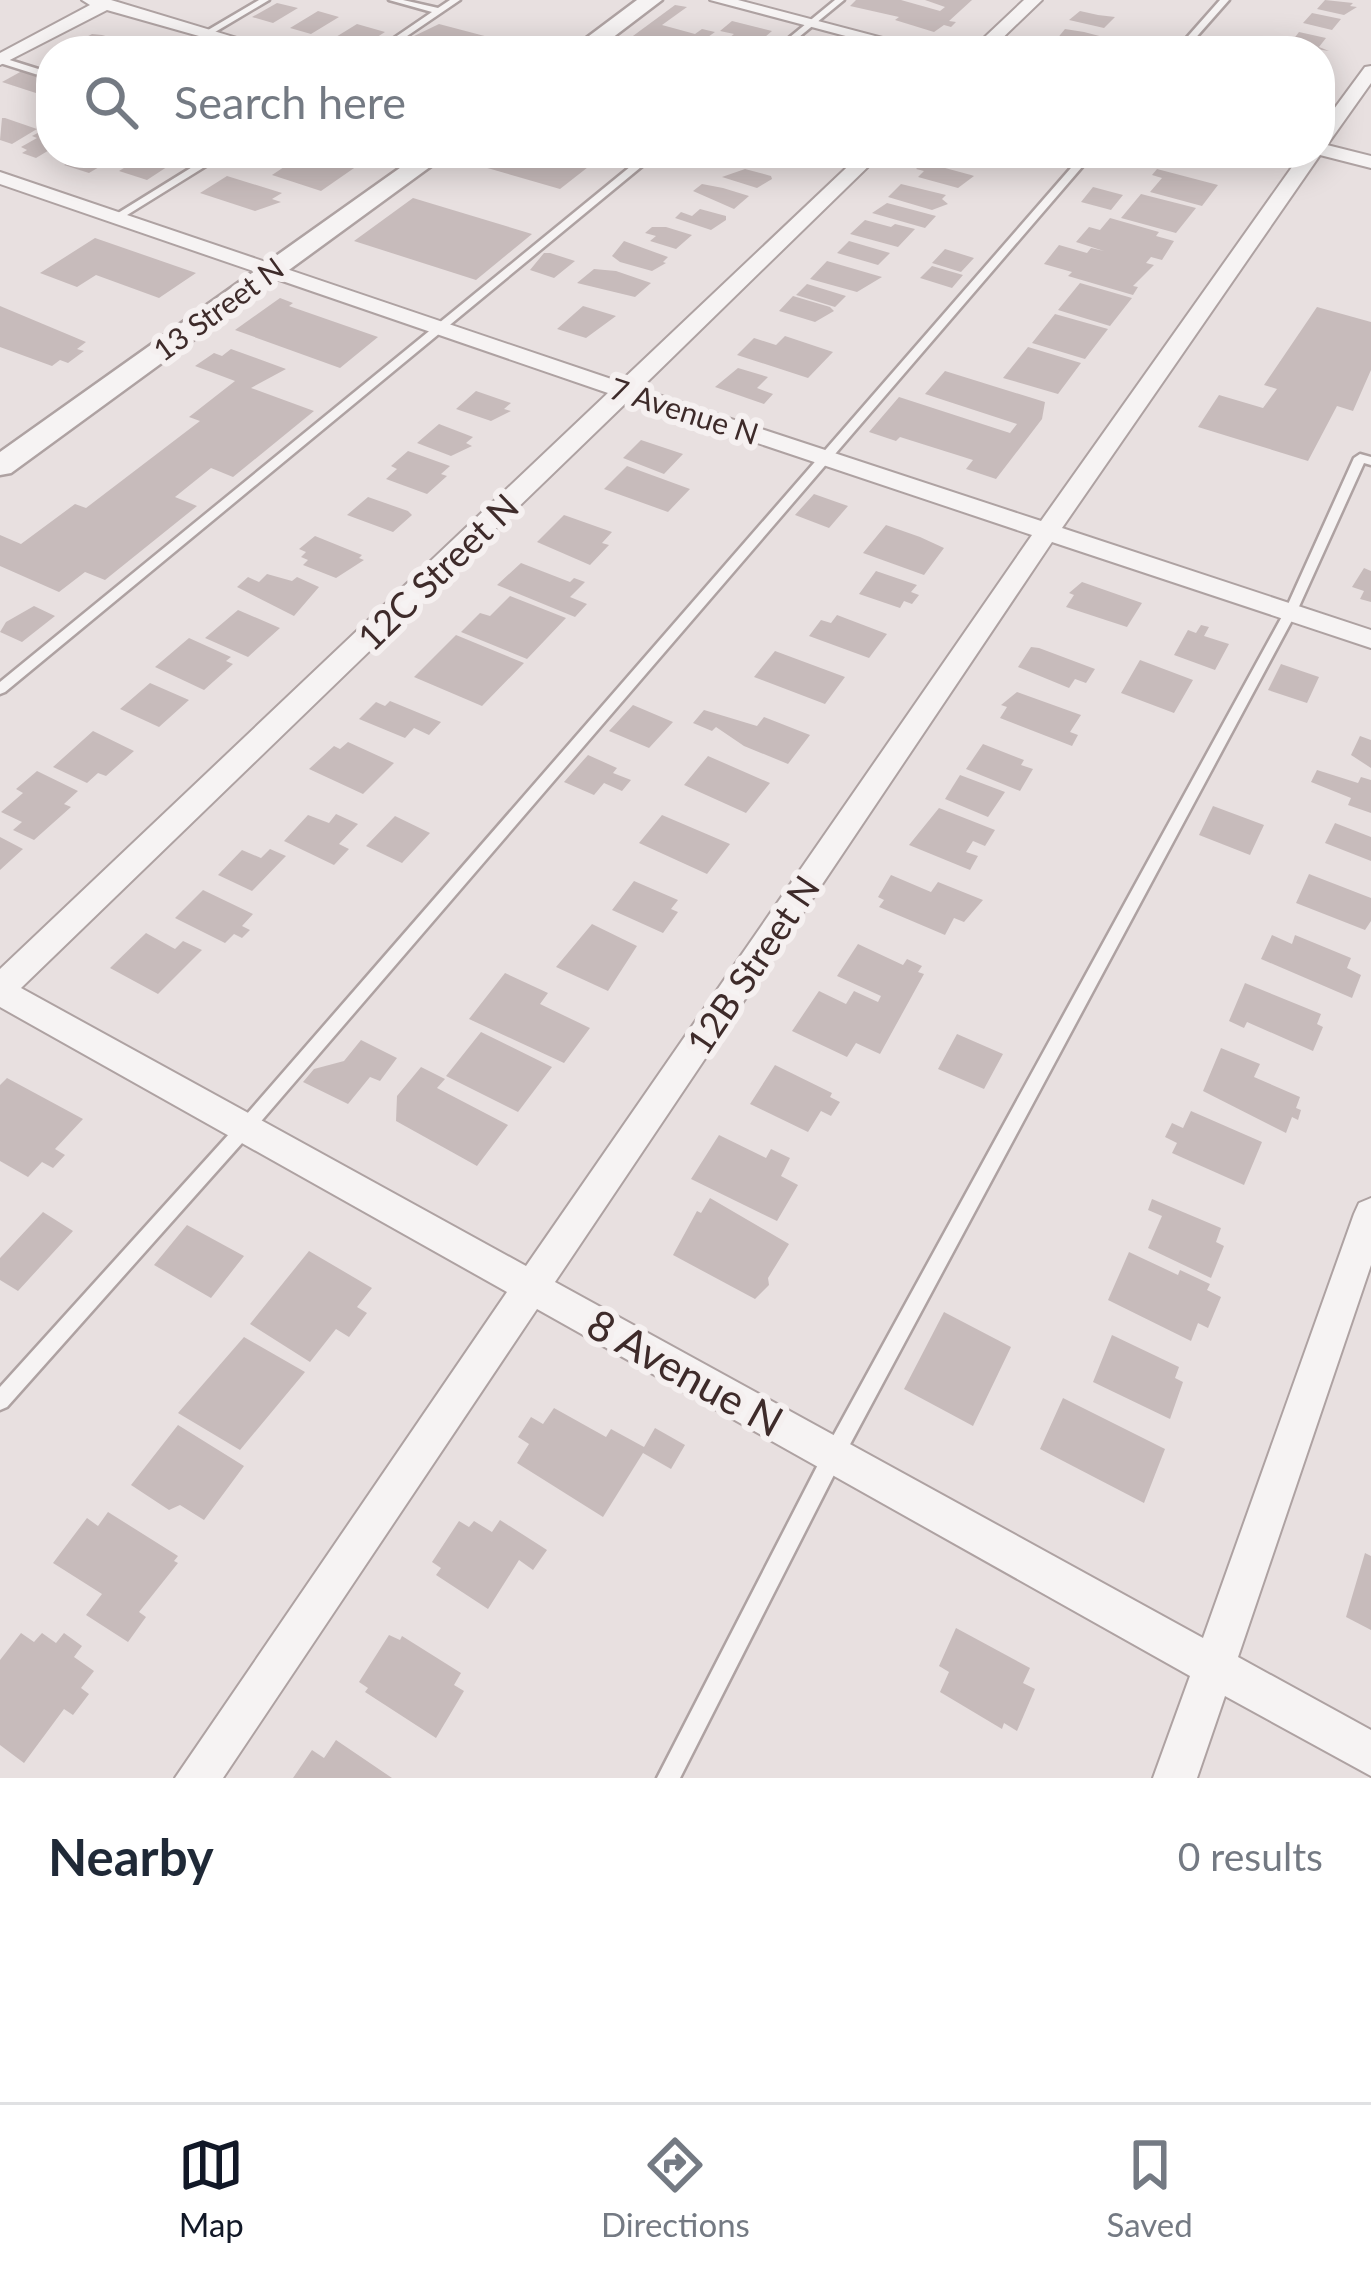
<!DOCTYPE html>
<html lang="en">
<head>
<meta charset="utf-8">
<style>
	body { margin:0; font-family:Lato,sans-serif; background:#f6f6f7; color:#1f2937 }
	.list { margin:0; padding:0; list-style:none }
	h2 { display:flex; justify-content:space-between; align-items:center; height:156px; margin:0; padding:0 48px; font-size:51px }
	h2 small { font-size:39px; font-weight:400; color:#747a83 }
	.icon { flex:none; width:66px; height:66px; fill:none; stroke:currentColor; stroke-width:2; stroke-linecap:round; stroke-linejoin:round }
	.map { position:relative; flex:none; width:1371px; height:1778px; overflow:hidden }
	.search { position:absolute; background:#fff; box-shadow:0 6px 30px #0003; left:36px; right:36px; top:36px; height:132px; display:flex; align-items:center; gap:30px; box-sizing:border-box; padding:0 42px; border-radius:48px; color:#747a83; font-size:45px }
	.sheet { height:324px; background:#fff }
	nav { display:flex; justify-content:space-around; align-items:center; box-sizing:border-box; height:168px; border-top:3px solid #e0e1e3; background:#fff; font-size:33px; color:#747a83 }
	nav a { display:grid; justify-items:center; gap:6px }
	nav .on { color:#111827 }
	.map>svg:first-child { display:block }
</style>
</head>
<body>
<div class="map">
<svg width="1371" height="1778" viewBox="0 0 1371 1778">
	<rect width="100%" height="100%" fill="#e8e0e0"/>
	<path fill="#c7bbbb" d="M856,0H901L940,11L945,7L925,0H972L949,21L956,22L951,27L944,25L934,32L895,20L899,17L850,6Z
		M1325,0L1353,3L1350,6L1357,7L1344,15L1317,9Z
		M277,3L298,8L273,23L252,17Z
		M675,5L687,7L662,25L695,34L702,29L715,32L708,37L725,41L734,34L720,31L732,21L772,31L765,37L776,39L762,51H656L635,46L619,51L623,48L618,47Z
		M318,11L339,17L311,34L290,28Z
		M1080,11L1098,15L1115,17L1104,28L1069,20Z
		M1312,13L1341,19L1332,30L1303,23Z
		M357,24L385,32L360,48L331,40Z
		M439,24L496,39L478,51L405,47L383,51Z
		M1065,29L1084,32L1107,38L1088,47L1071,43L1067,48L1074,51H1050L1063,41L1056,40Z
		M1299,32L1326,38L1319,47L1329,51L1289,45Z
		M92,34L102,35L126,42L109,51L70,46Z
		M22,71L51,80V87L39,94L2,82Z
		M2,118H5L37,129L12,144L0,140Z
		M47,128L51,149L36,158L22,153L27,150L21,147L37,138L32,136Z
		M84,153H160L179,159L147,180L119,171L137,160L121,154L89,173L64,165Z
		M305,153H314L357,166L321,191L272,175Z
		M474,153L511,159L520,153H606L560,189L463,161Z
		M923,162L971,175L974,176L958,188L918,177L924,171L916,169Z
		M745,169L771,176L772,179L757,188L722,177Z
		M1157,169L1218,185L1202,206L1150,192L1162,178L1152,175Z
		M227,176L282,193L272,199L281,202L255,211L200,193Z
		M702,184L723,188L749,196L734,209L693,191Z
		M901,184L946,195L942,199L948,204L932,210L888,197Z
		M1093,187L1123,195L1111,210L1081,202Z
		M1141,194L1196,208L1176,233L1121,218Z
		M413,198L532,234L476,280L354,241Z
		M887,203L936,216L925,228L872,213Z
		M700,209L726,216V220L711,230L675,218L681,212L692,216Z
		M1110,218L1159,232L1156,236L1174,241L1162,260L1151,257L1146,263L1154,265L1133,286L1138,287L1133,295L1068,276L1072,272L1044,264L1059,245L1087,253L1091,248L1104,251L1076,242L1089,227L1100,230Z
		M865,220L891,227L895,224L915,229L898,247L850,234Z
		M652,227H666L692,235L676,249L650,241L656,236L645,233Z
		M95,238L196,273L159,298L96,275L77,287L40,273Z
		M624,241L668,257L663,262L666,263L652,271L620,262L612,256Z
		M849,241L890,253L878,265L837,253Z
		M945,249L974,258L961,272L932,263Z
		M544,253H550L575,261L554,278L530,270Z
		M827,261L882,277L857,292L810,279Z
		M932,266L963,275L952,288L920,278Z
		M594,269L616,271L651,283L635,297L577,283Z
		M1080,283L1132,298L1110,326L1058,310Z
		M807,284L846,296L835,307L796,295Z
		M793,296L830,307L834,311L815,322L779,311Z
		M280,298L293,303L289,306L378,337L340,368L235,330Z
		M0,306L86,342L77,349L84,351L68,363L60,360L52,366L0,347Z
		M583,306L616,316L586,338L557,329Z
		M1317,307L1371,322V370L1353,411L1337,406L1308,461L1198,427L1219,395L1263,408L1277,389L1264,385Z
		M1055,314L1108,329L1085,359L1032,343Z
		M785,336L833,352L808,378L737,355L754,338L776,345Z
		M1028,347L1081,363L1058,394L1003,378Z
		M231,349L286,369L251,388L314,411L233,477L211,468L175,497L197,506L105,580L85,572L59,592L0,566V535L21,544L75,504L86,508L200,421L189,417L235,381L195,366L214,353L222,356Z
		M738,368L768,377L757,388L773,394L764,404L715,387Z
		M945,371L1045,402L1042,419L996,479L966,469L973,460L900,437L896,441L869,432L899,397L1010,433L1017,424L925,394Z
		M476,391L511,403L504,409L511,411L491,421L456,409Z
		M439,424L473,437L466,443L472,446L451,456L417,443Z
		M641,440L683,454L664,474L623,458Z
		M408,451L450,466L441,474L447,476L427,494L386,479L397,469L391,466Z
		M627,466L690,489L668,512L604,489Z
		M814,494L848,506L829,528L795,515Z
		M368,497L408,511L412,515L393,532L347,515Z
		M564,515L612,532L602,543L609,545L590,565L537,542Z
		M886,525L920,537L944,548L924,575L863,553Z
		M315,536L362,555L359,558L364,560L336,578L303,565L308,560L301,557L306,552L299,549Z
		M521,563L570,582L574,578L585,582L570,597L587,604L575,617L497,585Z
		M1364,568L1371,571V602L1360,599L1364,591L1352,587Z
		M876,571L917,585L911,592L919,595L912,604L904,601L900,608L859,594Z
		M267,574L292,581L297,577L319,587L294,616L237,587L248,577L259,582Z
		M1082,582L1142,603L1127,627L1066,607L1074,595L1069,593Z
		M510,596L566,618L527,659L461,632L480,613L490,616Z
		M34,606L55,616L22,642L0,632L6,622Z
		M238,610L280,628L248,657L205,638Z
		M837,615L887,634L869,658L809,636L821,620L831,623Z
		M1201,625L1209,627L1204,636L1229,644L1215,670L1174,655L1188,630L1196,633Z
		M456,635L524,663L482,706L414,677Z
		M189,638L231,657L226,661L233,664L204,690L155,667Z
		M1031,647L1039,648L1095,669L1086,683L1075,679L1069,688L1018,667Z
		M775,651L845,677L825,704L754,677Z
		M1140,660L1193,680L1174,713L1121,693Z
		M1281,664L1319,677L1307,703L1268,690Z
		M150,683L189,700L159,727L120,709Z
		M1017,692L1081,715L1070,732L1078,735L1072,746L1000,718L1007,707L1001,705Z
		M390,701L441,722L429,735L414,728L405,738L359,719L376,702L385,706Z
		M633,705L673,722L649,748L609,731Z
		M704,710L757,726L764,717L810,735L788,764L744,746L716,727L712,731L693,723Z
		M93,731L134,751L106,776L98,773L87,783L53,767Z
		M1360,736L1371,740V768L1351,755Z
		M348,742L394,763L363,794L309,769L334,746L340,749Z
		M983,744L1024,760L1021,765L1033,769L1020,791L966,769Z
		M588,755L617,768L613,773L631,780L622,791L604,783L594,795L564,782Z
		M708,756L770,783L746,813L684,785Z
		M1317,770L1358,783L1361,777L1371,780V813L1348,805L1351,798L1311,782Z
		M37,771L78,791L64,804L71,807L34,840L13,830L22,822L1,812L23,793L16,789Z
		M960,775L1005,792L988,817L945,799Z
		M1213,806L1264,825L1250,855L1199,835Z
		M939,808L995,830L985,846L973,841L966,852L978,856L970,870L909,845Z
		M336,814L358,824L339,844L349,849L334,865L284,841L308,815L329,823Z
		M662,815L730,844L707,874L639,843Z
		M395,816L430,833L402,863L366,846Z
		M1335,823L1371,837V861L1325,843Z
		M0,837L23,849L0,870Z
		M270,849L286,856L252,891L218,875L242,850L261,858Z
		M1309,874L1371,898V921L1365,930L1296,903Z
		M891,875L931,892L938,882L983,900L964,922L954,918L945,935L879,907L884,900L878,897Z
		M634,881L678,900L671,909L678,912L663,933L612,910Z
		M203,890L253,914L242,926L250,930L242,938L234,934L225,943L175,918Z
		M592,924L637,946L608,991L556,967Z
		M146,933L175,949L183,941L202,950L158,994L110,968Z
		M1272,935L1292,944L1295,935L1351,958L1347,968L1361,975L1352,998L1261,959Z
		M858,944L903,965L907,959L922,966L918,972L924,974L880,1054L856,1043L847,1057L792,1031L819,991L846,1004L854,991L878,1002L881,996L837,976Z
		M505,973L548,993L540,1004L590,1028L564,1063L469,1019Z
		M1245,983L1321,1014L1317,1024L1323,1027L1313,1051L1247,1022L1244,1028L1229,1021Z
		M481,1032L552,1067L518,1112L446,1076Z
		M957,1034L1003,1054L984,1089L938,1069Z
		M361,1040L397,1058L380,1081L370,1077L348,1104L303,1082L314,1069L344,1061Z
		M1221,1048L1260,1064L1254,1077L1300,1097L1296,1108L1301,1110L1298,1120L1292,1117L1286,1133L1203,1091Z
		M775,1065L832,1093L830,1097L840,1102L831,1116L821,1111L808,1132L750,1104Z
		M421,1067L445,1079L437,1088L508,1125L477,1166L396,1121L397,1096Z
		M7,1078L83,1119L55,1149L65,1155L53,1168L42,1162L28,1177L0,1161V1085Z
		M1191,1111L1262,1142L1244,1185L1172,1153L1177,1143L1165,1137L1172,1123L1183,1128Z
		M719,1135L766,1158L771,1149L790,1158L781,1176L798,1185L777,1221L691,1179Z
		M710,1198L789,1244L768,1278L769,1285L755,1299L673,1255L697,1211L701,1213Z
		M1152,1199L1221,1228L1216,1242L1224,1246L1211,1278L1148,1248L1162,1216L1148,1210Z
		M43,1212L73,1231L18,1291L0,1280V1258Z
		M187,1225L244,1256L211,1298L154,1265Z
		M309,1251L372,1288L357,1307L367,1313L349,1337L336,1329L310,1362L250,1324Z
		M1129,1252L1178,1275L1180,1270L1210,1284L1207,1290L1221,1297L1208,1328L1198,1323L1191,1341L1108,1300Z
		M944,1312L1011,1347L973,1426L904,1389Z
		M1112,1335L1179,1367L1175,1378L1183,1382L1170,1419L1093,1382Z
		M244,1337L305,1372L240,1450L178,1413Z
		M1063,1398L1165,1449L1144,1503L1040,1449Z
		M554,1408L606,1437L611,1429L644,1447L655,1428L685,1445L671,1469L643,1453L603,1517L517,1463L529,1444L518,1437L531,1417L543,1424Z
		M178,1425L244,1466L204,1520L180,1505L169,1510L131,1485Z
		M108,1512L178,1556L174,1561L178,1563L139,1612L146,1617L128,1642L86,1615L102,1594L53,1563L87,1518L98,1526Z
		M500,1520L547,1550L533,1570L519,1560L488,1609L436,1575L441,1568L432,1562L459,1521L469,1527L474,1521L492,1532Z
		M1365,1553L1371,1556V1630L1346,1617Z
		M956,1628L1030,1668L1023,1683L1035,1689L1017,1731L1004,1723L1002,1729L940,1692L949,1672L939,1666Z
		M21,1633L34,1642L42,1633L56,1643L64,1633L82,1646L74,1657L94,1671L81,1688L89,1694L73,1715L64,1709L24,1763L0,1745V1660Z
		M389,1635L400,1640L402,1636L461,1673L454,1685L464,1691L436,1738L365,1692L368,1688L359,1682Z
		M336,1740L392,1778H293L312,1750L324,1758Z"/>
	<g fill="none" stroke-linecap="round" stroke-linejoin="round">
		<g stroke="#aea2a2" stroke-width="5">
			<path id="service" d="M259,0H269L210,35L203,33Z
				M389,0H403L438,8L450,0H460L385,51H375L432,12Z
				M835,0H844L782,51H773Z
				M1220,0H1229L1184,51H1175Z
				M0,57L51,73V79L0,63Z
				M215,153H227L119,220L110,218Z
				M647,153H658L5,692L0,694V682Z
				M1084,153H1094L251,1133L7,1407L0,1410V1387L239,1123Z
				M1360,454L1371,457V465L1364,463L1297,611L840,1463L680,1778H657L826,1449L1285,611L1354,458Z"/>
		</g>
		<g stroke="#aea2a2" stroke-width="4">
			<path id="minor" d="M82,0H111L280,51H252L107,10L0,65V53L90,5Z
				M710,0H738L932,51H902Z
				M1024,0H1042L989,51H970Z
				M1371,66V83L1327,145L1371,156V168L1320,155L1062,528L1371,630V648L1052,542L555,1282L1203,1638L1354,1214L1359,1203L1371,1198V1265L1238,1657L1371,1730V1776L1225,1696L1197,1778H1153L1190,1676L537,1309L223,1778H175L507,1292L0,1007V969L608,393L0,184V172L620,382L862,153H882L640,389L1041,521L1302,153H1320V128L1365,67ZM629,400L1032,535L526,1266L21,988Z"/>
		</g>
		<g stroke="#aea2a2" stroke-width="5">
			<path id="tertiary" d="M637,0H662L595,51H569Z
				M421,153H449L11,473L0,475V452Z"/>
		</g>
		<use href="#service" fill="#f6f3f3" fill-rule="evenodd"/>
		<use href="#minor" fill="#f6f3f3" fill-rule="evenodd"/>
		<use href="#tertiary" fill="#f6f3f3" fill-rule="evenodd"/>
	</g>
	<g text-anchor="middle" stroke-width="12" stroke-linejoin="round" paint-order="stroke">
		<g font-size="30" fill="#3e2b2a" stroke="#f5f0f0">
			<text transform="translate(219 310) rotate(-36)" y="10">13 Street N</text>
			<text transform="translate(684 412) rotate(18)" y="10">7 Avenue N</text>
		</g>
		<g font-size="36" fill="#3e2b2a" stroke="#f5f0f0">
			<text transform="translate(438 572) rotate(-44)" y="13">12C Street N</text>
			<text transform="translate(753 965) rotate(-56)" y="13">12B Street N</text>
		</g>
		<g font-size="42" fill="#3e2b2a" stroke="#f5f0f0">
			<text transform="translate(685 1373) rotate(29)" y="15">8 Avenue N</text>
		</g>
	</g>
</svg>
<div class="search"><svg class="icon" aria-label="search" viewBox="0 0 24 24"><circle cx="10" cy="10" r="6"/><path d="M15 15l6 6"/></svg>Search here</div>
</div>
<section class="sheet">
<h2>Nearby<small>0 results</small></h2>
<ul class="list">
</ul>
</section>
<nav>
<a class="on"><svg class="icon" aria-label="map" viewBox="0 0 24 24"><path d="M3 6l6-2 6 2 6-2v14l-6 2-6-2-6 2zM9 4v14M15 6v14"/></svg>Map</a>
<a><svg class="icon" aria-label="directions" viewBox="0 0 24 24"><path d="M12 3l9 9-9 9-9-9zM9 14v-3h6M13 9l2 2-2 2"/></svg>Directions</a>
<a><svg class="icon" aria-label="saved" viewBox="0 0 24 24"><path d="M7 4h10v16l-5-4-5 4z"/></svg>Saved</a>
</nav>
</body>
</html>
